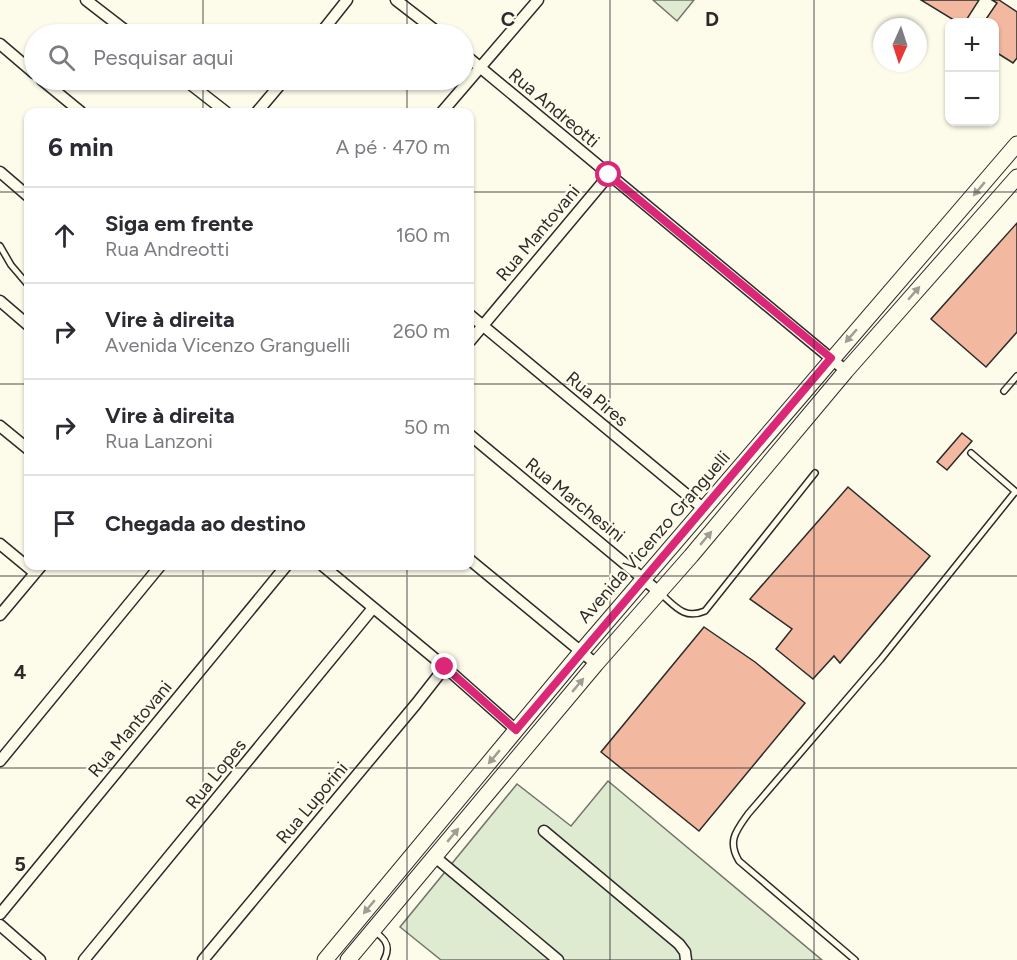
<!DOCTYPE html>
<html lang="pt">
<head>
<meta charset="utf-8">
<style>
	body { margin:0; font-family:Figtree,sans-serif; background:#f7f7f7; color:#2b2b33 }
	.controls { position:absolute; right:18px; top:18px; display:grid; overflow:hidden; border-radius:12px; box-shadow:0 2px 4px #0004 }
	.controls button { width:54px; height:54px; display:grid; place-items:center; padding:0; border:0; border-bottom:2px solid #e1e1e2; background:#fff; color:#2b2b33; font:30px sans-serif }
	.compass { position:absolute; left:873px; top:18px; width:54px; height:54px; border-radius:50%; background:#fff; box-shadow:0 2px 4px #0004; rotate:183deg }
	.stop { position:absolute; width:18px; height:18px; margin:-14px; border:4px solid #db2777; border-radius:50%; background:#fff }
	.stop.end { background:#db2777; border-color:#fff; box-shadow:0 2px 6px #0008 }
	.list { margin:0; padding:0; list-style:none }
	h2 { display:flex; justify-content:space-between; align-items:center; height:78px; margin:0; padding:0 24px; font-size:26px }
	h2 small { font-size:20px; font-weight:400; color:#7c7c81 }
	.list li { display:grid; grid-template-columns:39px 1fr auto; gap:18px; align-items:center; box-sizing:border-box; height:96px; padding:0 24px; border-top:2px solid #e1e1e2 }
	.list b { display:block; font-size:22px; white-space:nowrap }
	.list p { margin:0; font-size:20px; white-space:nowrap; color:#7c7c81 }
	.list em { font-size:20px; font-style:normal; color:#7c7c81 }
	.icon { flex:none; width:33px; height:33px; fill:none; stroke:currentColor; stroke-width:2; stroke-linecap:round; stroke-linejoin:round }
	.map { position:relative; flex:none; width:1017px; height:960px; overflow:hidden }
	.search { position:absolute; background:#fff; box-shadow:0 2px 4px #0004; left:24px; top:24px; width:450px; height:66px; display:flex; align-items:center; gap:15px; box-sizing:border-box; padding:0 21px; border-radius:33px; color:#7c7c81; font-size:22px }
	.panel { position:absolute; background:#fff; box-shadow:0 2px 4px #0004; left:24px; top:108px; width:450px; height:462px; border-radius:12px }
	.map>svg:first-child { display:block }
</style>
</head>
<body>
<div class="map">
<svg width="1017" height="960" viewBox="0 0 1017 960">
	<rect width="100%" height="100%" fill="#fdfbea"/>
	<path fill="#deebd1" stroke="#74746e" stroke-width="1.5" d="M653,0H694L677,21Z
		M608,781L822,960H441L400,927L517,784L571,826Z"/>
	<path fill="#f2b8a0" stroke="#2b2b2b" stroke-width="1.5" d="M921,0H979L965,22H957Z
		M992,0H999L1017,12V58L1013,63L994,51V22H984L997,3Z
		M1017,223V332L986,367L931,319Z
		M962,433L972,441L947,470L937,462Z
		M848,487L930,556L840,663L834,656L813,679L776,649L792,629L750,599Z
		M704,627L755,662L805,703L699,831L601,752Z"/>
	<g fill="none" stroke-linecap="round" stroke-linejoin="round">
		<g stroke="#2b2b2b" stroke-width="8">
			<path id="lane" d="M0,246L11,265L28,285
				M1004,391L1017,376
				M971,453L1016,492
				M660,593C675,606 684,620 705,611L815,473
				M375,932C386,939 391,947 384,960
				M855,960L739,861C727,841 736,831 748,814L881,659L1015,492"/>
		</g>
		<g stroke="#2b2b2b" stroke-width="13">
			<path id="street" d="M86,0L130,34
				M396,0L440,34
				M320,34L347,0
				M0,44L34,73
				M464,54L846,371
				M42,80L81,112
				M185,80L226,112
				M257,112L284,80
				M442,112L538,0
				M0,172L28,196
				M0,301L28,325
				M470,315L704,509
				M470,341L609,175
				M0,426L28,449
				M470,435L659,592
				M0,544L35,573
				M470,560L596,664
				M323,566L445,667L516,730
				M0,615L41,566
				M0,761L160,566
				M544,831L679,944L685,952L686,960
				M435,857L558,960
				M0,914L286,566
				M0,925L40,960
				M84,960L373,608
				M203,960L416,704L445,667"/>
		</g>
		<g stroke="#2b2b2b" stroke-width="17">
			<path id="secondary" d="M325,960L581,652L1017,144
				M348,960L596,664L691,556L846,371L1017,177"/>
		</g>
		<use href="#lane" stroke="#fdfbea" stroke-width="5"/>
		<use href="#street" stroke="#fdfbea" stroke-width="10"/>
		<use href="#secondary" stroke="#fdfbea" stroke-width="15"/>
	</g>
	<defs><path id="oneway-solid" d="M-6-.8H1V-3.2L6.5 0L1 3.2V.8H-6Z" transform="scale(1.5)"/></defs>
	<g fill="#9e9d94">
		<use href="#oneway-solid" transform="translate(979 189) rotate(130)"/>
		<use href="#oneway-solid" transform="translate(914 293) rotate(-49)"/>
		<use href="#oneway-solid" transform="translate(851 336) rotate(131)"/>
		<use href="#oneway-solid" transform="translate(706 538) rotate(-50)"/>
		<use href="#oneway-solid" transform="translate(578 685) rotate(-50)"/>
		<use href="#oneway-solid" transform="translate(494 757) rotate(130)"/>
		<use href="#oneway-solid" transform="translate(453 835) rotate(-50)"/>
		<use href="#oneway-solid" transform="translate(369 907) rotate(130)"/>
	</g>
	<g fill="none" stroke-linecap="round" stroke-linejoin="round">
		<path stroke="#db2777" stroke-width="8" d="M445,667L516,730L831,358L609,175"/>
	</g>
	<path fill="none" stroke="#2b2b2b" stroke-width="1.5" stroke-opacity="0.55" d="M203,0V34M407,0V34M610,0V960M814,0V960M203,80V112M407,80V112M0,192H28M470,192H1017M0,384H28M470,384H1017M203,566V960M407,566V960M0,576H1017M0,768H1017"/>
	<g text-anchor="middle" stroke-width="4.5" stroke-linejoin="round" paint-order="stroke">
		<g font-size="18" fill="#2b2b2b" stroke="#fdfbea">
			<text transform="translate(554 108) rotate(40)" y="6">Rua Andreotti</text>
			<text transform="translate(538 233) rotate(-50)" y="6">Rua Mantovani</text>
			<text transform="translate(597 399) rotate(40)" y="6">Rua Pires</text>
			<text transform="translate(575 500) rotate(39)" y="6">Rua Marchesini</text>
			<text transform="translate(654 537) rotate(-49)" y="6">Avenida Vicenzo Granguelli</text>
			<text transform="translate(130 729) rotate(-50)" y="6">Rua Mantovani</text>
			<text transform="translate(216 774) rotate(-51)" y="6">Rua Lopes</text>
			<text transform="translate(312 803) rotate(-50)" y="6">Rua Luporini</text>
		</g>
	</g>
	<g font-size="20" text-anchor="middle" font-weight="bold" fill="#2b2b2b" stroke="#fdfbea" stroke-width="4.5" stroke-linejoin="round" paint-order="stroke">
		<text x="508" y="26">C</text>
		<text x="712" y="26">D</text>
		<text x="20" y="679">4</text>
		<text x="20" y="871">5</text>
	</g>
</svg>
<div class="controls">
<button>+</button>
<button>−</button>
</div>
<svg class="compass" viewBox="-18 -18 36 36"><path d="M0-13l5 13h-10z" fill="#e53935"/><path d="M0 13l5-13h-10z" fill="#7c7c81"/></svg>
<div class="stop" style="left:609px;top:175px"></div>
<div class="stop end" style="left:445px;top:667px"></div>
<div class="search"><svg class="icon" aria-label="search" viewBox="0 0 24 24"><circle cx="10" cy="10" r="6"/><path d="M15 15l6 6"/></svg>Pesquisar aqui</div>
<section class="panel">
<h2>6 min<small>A pé · 470 m</small></h2>
<ul class="list">
<li><svg class="icon" aria-label="ahead" viewBox="0 0 24 24"><path d="M12 20V5M6 11l6-6 6 6"/></svg><div><b>Siga em frente</b><p>Rua Andreotti</p></div><em>160 m</em></li>
<li><svg class="icon" aria-label="right" viewBox="0 0 24 24"><path d="M7 20v-9h11M14 6l5 5-5 5"/></svg><div><b>Vire à direita</b><p>Avenida Vicenzo Granguelli</p></div><em>260 m</em></li>
<li><svg class="icon" aria-label="right" viewBox="0 0 24 24"><path d="M7 20v-9h11M14 6l5 5-5 5"/></svg><div><b>Vire à direita</b><p>Rua Lanzoni</p></div><em>50 m</em></li>
<li><svg class="icon" aria-label="arrive" viewBox="0 0 24 24"><path d="M6 21V4h12l-3 4 3 4H6"/></svg><div><b>Chegada ao destino</b></div></li>
</ul>
</section>
</div>
</body>
</html>
